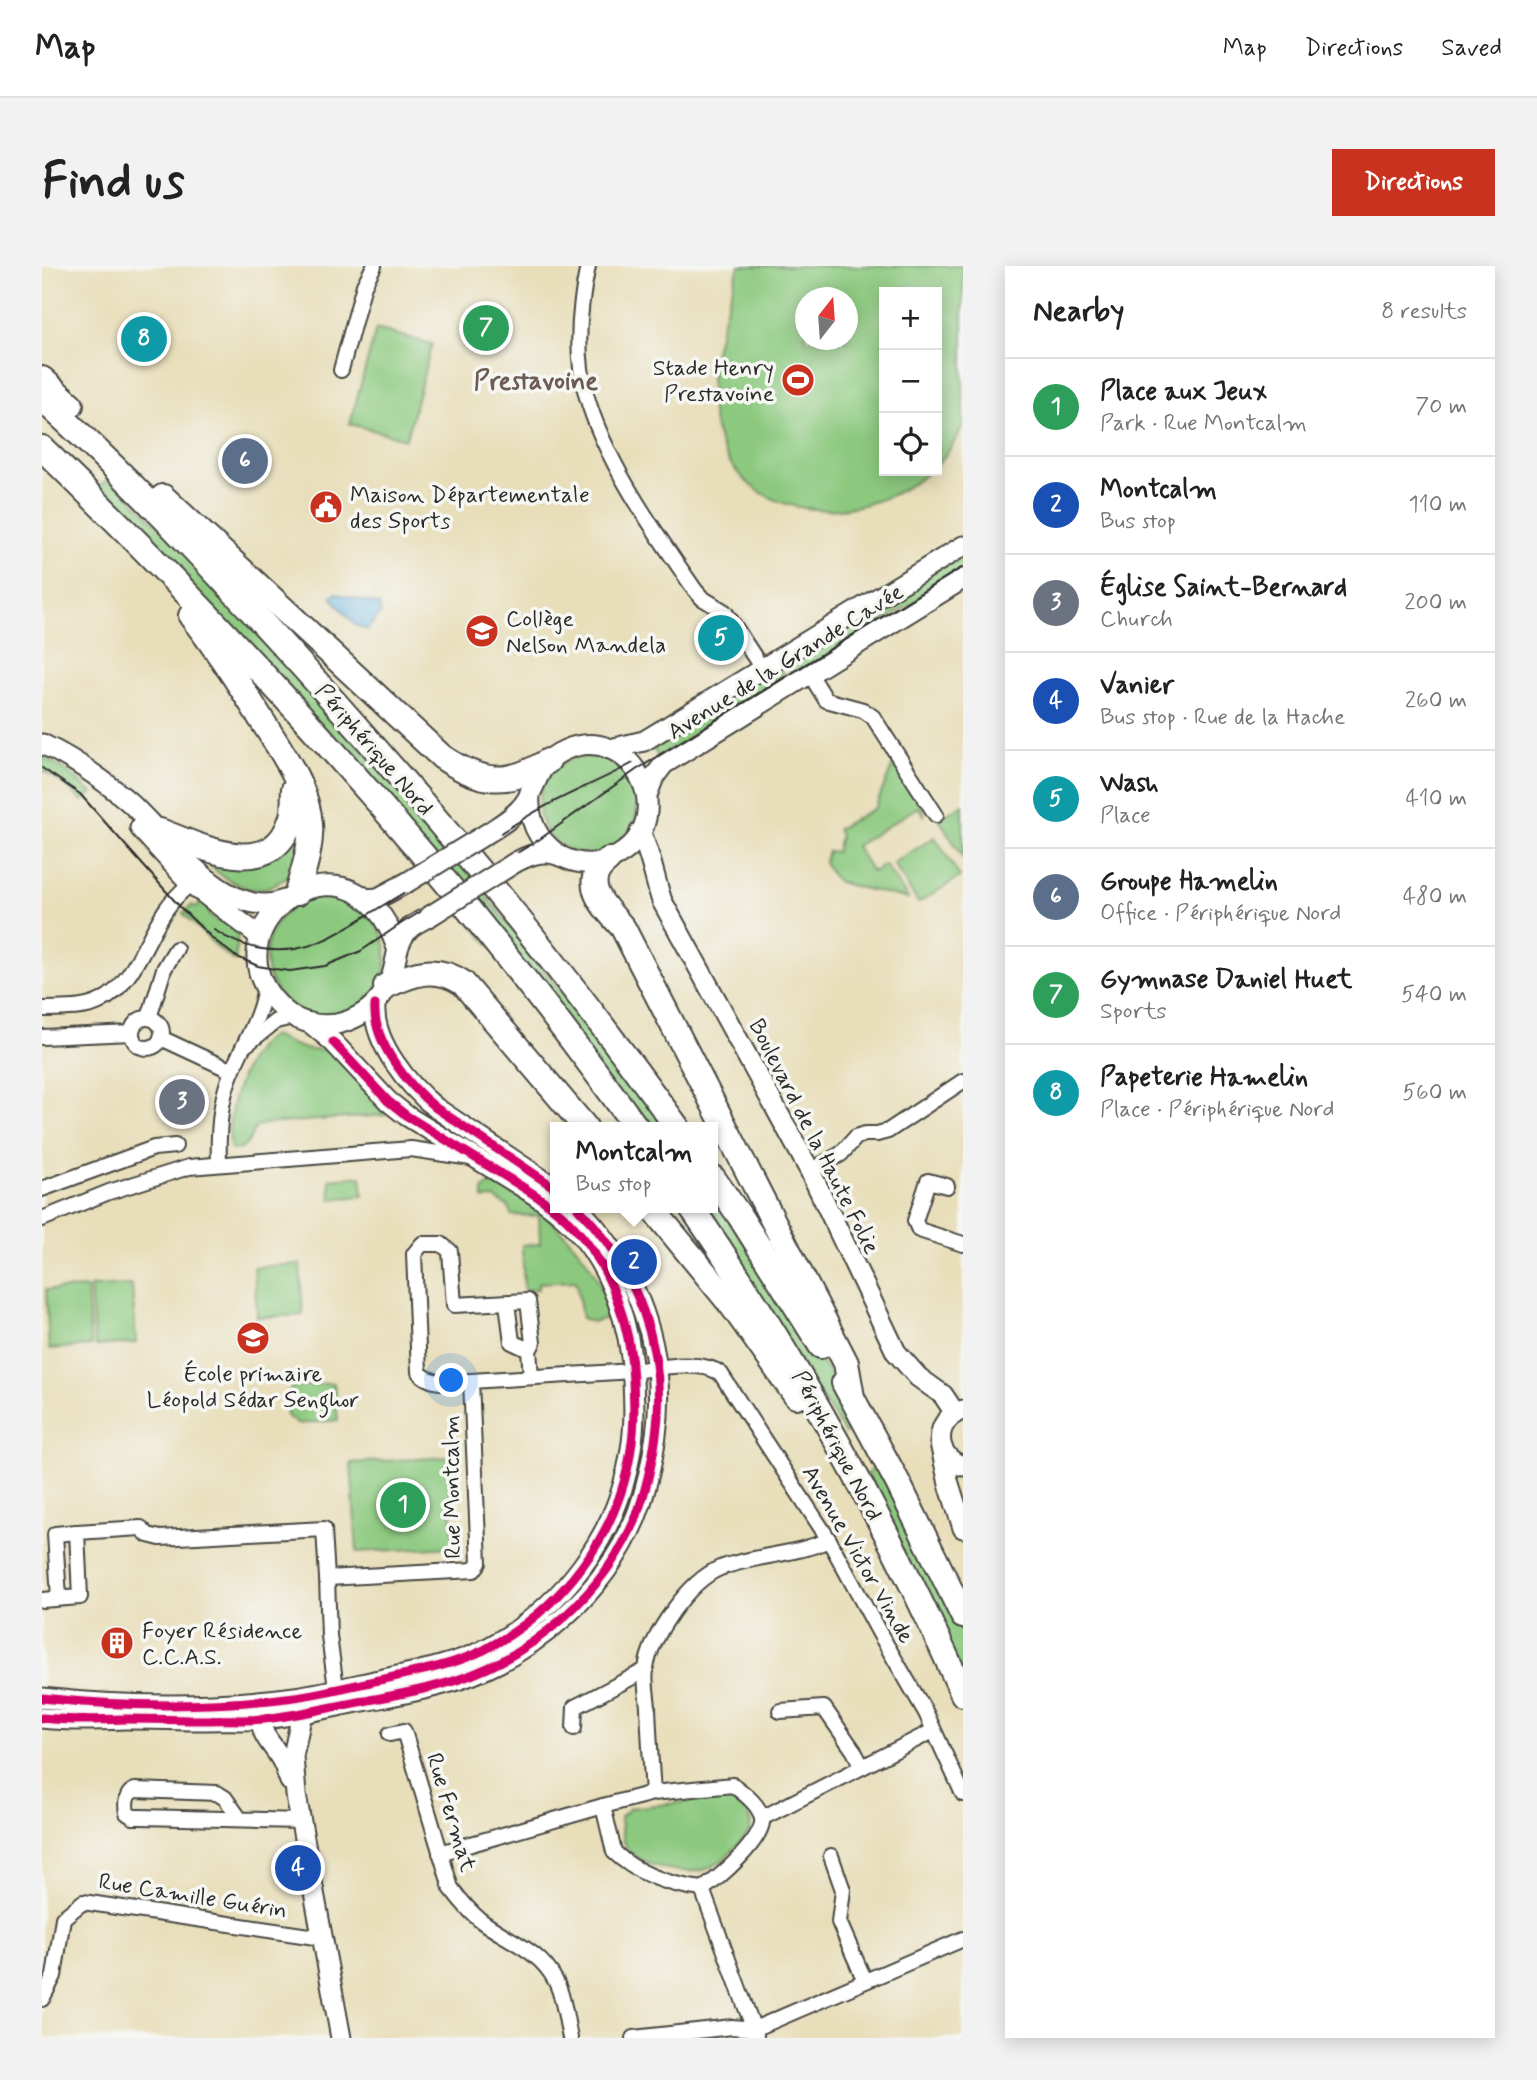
<!DOCTYPE html>
<html lang="en">
<head>
<meta charset="utf-8">
<style>
  :root { --surface:#fff; --page:#f2f2f2; --text:#222; --muted:#767676; --line:#e0e0e0; --accent:#c8321e }
  body { margin:0; font-family:Mynerve,sans-serif; background:var(--page); color:var(--text) }
  .controls { position:absolute; right:21px; top:21px; display:grid; overflow:hidden; border-radius:0px; box-shadow:0 4px 18px #0003 }
  .controls button { width:63px; height:63px; display:grid; place-items:center; padding:0; border:0; border-bottom:2px solid var(--line); background:var(--surface); color:var(--text); font:35px sans-serif }
  .compass { position:absolute; left:753px; top:21px; width:63px; height:63px; border-radius:50%; background:var(--surface); box-shadow:0 4px 18px #0003; rotate:17deg }
  .you { position:absolute; left:410px; top:1115px; width:24px; height:24px; margin:-18px; border:5px solid #fff; border-radius:50%; background:#1a73e8; box-shadow:0 0 0 10px #1a73e833 }
  .badge { display:grid; place-items:center; width:46px; height:46px; border-radius:50%; background:var(--accent); color:#fff; font-size:23px; font-weight:700 }
  .pin { position:absolute; translate:-50% -50%; border:4px solid #fff; box-shadow:0 2px 7px #0006 }
  .popup { position:absolute; left:508px; top:856px; width:168px; height:91px; box-sizing:border-box; display:grid; place-content:center; border-radius:0px; background:var(--surface); filter:drop-shadow(0 2px 5px #0005); font-size:23px; white-space:nowrap; color:var(--muted) }
  .popup b { font-size:26px; color:var(--text) }
  .popup::after { content:''; position:absolute; left:50%; top:100%; margin-left:-14px; border:14px solid transparent; border-top-color:var(--surface) }
  .list { margin:0; padding:0; list-style:none }
  h2 { display:flex; justify-content:space-between; align-items:center; height:91px; margin:0; padding:0 28px; font-size:30px }
  h2 small { font-size:23px; font-weight:400; color:var(--muted) }
  .list li { display:grid; grid-template-columns:46px 1fr auto; gap:21px; align-items:center; box-sizing:border-box; height:98px; padding:0 28px; border-top:2px solid var(--line) }
  .list b { display:block; font-size:26px; white-space:nowrap }
  .list p { margin:0; font-size:23px; white-space:nowrap; color:var(--muted) }
  .list em { font-size:23px; font-style:normal; color:var(--muted) }
  .icon { flex:none; width:38px; height:38px; fill:none; stroke:currentColor; stroke-width:2; stroke-linecap:round; stroke-linejoin:round }
  .map { position:relative; flex:none; width:921px; height:1772px; overflow:hidden; border-radius:0px }
  header { display:flex; align-items:center; gap:42px; box-sizing:border-box; height:98px; padding:0 35px; background:var(--surface); border-bottom:2px solid var(--line) }
  header strong { font-size:33px }
  nav { display:flex; gap:38px; margin-inline-start:auto; font-size:24px }
  .intro { display:flex; align-items:center; justify-content:space-between; box-sizing:border-box; height:168px; padding:0 42px }
  h1 { margin:0; font-size:49px }
  .button { padding:18px 32px; border-radius:0px; background:var(--accent); color:#fff; font-size:24px; font-weight:700 }
  main { display:flex; gap:42px; padding:0 42px }
  aside { flex:1; background:var(--surface); border-radius:0px; box-shadow:0 4px 18px #0003 }
  .map>svg:first-child { display:block }
  .green { fill:#8cc97f; stroke:#5c7a55; stroke-width:2; fill-rule:evenodd }
  .water { fill:#64b1dd; stroke:#486e84; stroke-width:2 }
  .lines { fill:none; stroke-linecap:round; stroke-linejoin:round }
  .street-casing { stroke:#474640; stroke-width:18 }
  .secondary-casing { stroke:#474640; stroke-width:23 }
  .highway-casing { stroke:#474640; stroke-width:28 }
  .street { stroke:#fff; stroke-width:14 }
  .secondary { stroke:#fff; stroke-width:19 }
  .highway { stroke:#fff; stroke-width:24 }
  .tram { stroke:#2b2b2b; stroke-width:2 }
  .secondary-bridge-casing { stroke:#474640; stroke-width:23; stroke-linecap:butt }
  .secondary-bridge { stroke:#fff; stroke-width:19 }
  .cycleway-casing { stroke:#f6f6f2; stroke-width:13 }
  .cycleway { stroke:#d6006c; stroke-width:9 }
  .labels { text-anchor:middle; stroke-width:7; stroke-linejoin:round; paint-order:stroke }
  .poi-label { font-size:23px; fill:#2b2b2b; stroke:#f6f6f2; text-anchor:start }
  .street-label { font-size:23px; fill:#2b2b2b; stroke:#f6f6f2 }
  .quarter-label { font-size:26px; font-weight:bold; fill:#6c5c53; stroke:#f6f6f2 }
</style>
</head>
<body>
<header>
<strong>Map</strong>
<nav><a>Map</a><a>Directions</a><a>Saved</a></nav>
</header>
<div class="intro"><h1>Find us</h1><a class="button">Directions</a></div>
<main>
<div class="map">
<svg width="921" height="1772" viewBox="0 0 921 1772">
  <rect width="100%" height="100%" fill="#f6f6f2"/>
  <filter id="ink" filterUnits="userSpaceOnUse"><feTurbulence type="fractalNoise" baseFrequency=".0143" numOctaves="2"/><feDisplacementMap in="SourceGraphic" scale="14" xChannelSelector="R" yChannelSelector="G"/><feConvolveMatrix kernelMatrix="1 2 1 2 8 2 1 2 1" color-interpolation-filters="sRGB"/></filter>
  <filter id="wash" filterUnits="userSpaceOnUse"><feTurbulence type="fractalNoise" baseFrequency=".00686" numOctaves="4" result="noise"/><feDisplacementMap in="SourceGraphic" scale="28" xChannelSelector="R" yChannelSelector="G"/><feGaussianBlur stdDeviation="1.57" result="paint"/><feColorMatrix in="noise" values="0 0 0 0 0 0 0 0 0 0 0 0 0 0 0 0 0 1.4 0 .05"/><feComposite in="paint" operator="in"/></filter>
  <g filter="url(#wash)">
    <rect width="100%" height="100%" fill="#e8deba"/>
    <!-- green -->
    <g class="green">
      <path d="M 697,0 L 921,0 L 921,159 C 915,175 906,186 895,199 L 895,26 L 842,26 L 842,205 L 888,205 C 814,267 686,259 670,146 C 663,98 684,46 697,0 ZM 764,32 L 806,32 L 806,74 L 764,74 Z"/>
      <path d="M 334,63 L 390,78 L 364,173 L 308,158 Z"/>
      <path d="M 69,212 L 141,284 L 403,577 L 625,861 L 604,861 L 58,226 L 58,219 Z"/>
      <path d="M 921,287 L 921,307 L 752,410 L 743,396 Z"/>
      <path d="M 736,400 L 746,414 L 620,497 L 608,477 Z"/>
      <circle cx="546" cy="539" r="49"/>
      <path d="M 0,490 L 25,505 L 50,527 L 40,535 L 21,517 L 0,504 Z"/>
      <path d="M 852,496 L 882,544 L 882,549 L 876,541 L 814,580 L 830,606 L 843,599 L 866,633 L 795,616 L 782,597 L 786,585 L 794,586 L 798,570 L 795,563 L 833,542 Z"/>
      <path d="M 260,535 L 255,605 C 244,611 232,621 220,623 C 194,627 165,598 148,582 L 204,595 Z"/>
      <path d="M 921,538 L 921,592 L 897,553 Z"/>
      <path d="M 893,571 L 918,611 L 876,637 L 851,597 Z"/>
      <circle cx="284" cy="691" r="60"/>
      <path d="M 157,638 L 169,645 L 167,649 L 177,656 L 180,652 C 201,669 196,669 193,695 L 178,684 L 141,647 L 150,639 L 154,642 Z"/>
      <path d="M 230,770 C 257,780 260,787 292,783 L 344,844 L 344,849 L 222,858 L 215,860 C 207,871 206,887 189,883 C 181,855 201,783 230,770 Z"/>
      <path d="M 319,910 L 321,930 L 289,933 L 288,913 Z"/>
      <path d="M 457,918 C 498,937 568,1002 565,1052 L 550,1056 L 540,1052 L 534,1015 L 496,1017 L 496,1023 L 482,1024 L 480,979 L 498,978 L 497,950 L 469,949 L 467,941 L 452,932 L 441,933 L 441,924 L 446,919 Z"/>
      <path d="M 671,928 C 722,1003 774,1078 814,1159 L 803,1168 L 659,942 L 671,942 Z"/>
      <path d="M 258,998 L 261,1049 L 215,1051 L 212,1001 Z"/>
      <path d="M 90,1019 L 94,1077 L 53,1080 L 48,1021 Z"/>
      <path d="M 45,1022 L 49,1080 L 7,1083 L 4,1024 Z"/>
      <path d="M 292,1117 L 296,1154 L 255,1158 L 245,1150 L 244,1133 L 251,1120 Z"/>
      <path d="M 406,1191 L 412,1281 L 315,1286 L 309,1197 Z"/>
      <path d="M 832,1201 L 839,1201 L 882,1283 L 921,1368 L 921,1411 L 825,1208 Z"/>
      <path d="M 670,1533 L 689,1533 L 702,1540 L 709,1553 L 708,1565 C 697,1577 683,1596 667,1602 C 647,1611 599,1601 586,1583 C 579,1574 579,1562 578,1551 L 588,1542 Z"/>
    </g>
    <!-- water -->
    <path class="water" d="M 293,327 L 337,339 L 339,347 L 325,364 L 313,359 L 289,331 Z"/>
  </g>
  <g filter="url(#ink)">
    <g class="lines">
      <defs>
        <g id="street">
          <path d="M 546,0 C 537,41 533,87 544,128 C 563,196 613,266 653,324 L 660,332 L 683,346 L 721,404"/>
          <path d="M 299,104 L 322,19 L 332,0"/>
          <path d="M 768,408 L 784,434 L 821,444 L 831,451 L 894,549"/>
          <path d="M 0,743 C 19,742 42,744 59,735 C 91,719 105,670 125,642 C 133,630 145,621 155,611"/>
          <path d="M 107,752 L 122,703 L 134,683"/>
          <circle cx="105" cy="767" r="15"/>
          <path d="M 0,771 L 90,767"/>
          <path d="M 119,772 L 190,805"/>
          <path d="M 205,778 L 234,755 L 251,751"/>
          <path d="M 177,897 C 176,870 177,842 186,816 C 197,783 219,755 223,719"/>
          <path d="M 768,905 L 799,888 L 814,871 L 823,868 L 835,868 L 846,865 L 921,815"/>
          <path d="M 905,920 L 886,915 L 873,955 L 877,964 L 921,978"/>
          <path d="M 0,923 L 112,882 L 133,880"/>
          <path d="M 0,953 L 67,926 L 147,901 L 369,883 L 429,892"/>
          <path d="M 465,1037 L 470,1076 L 487,1084"/>
          <path d="M 429,1115 C 411,1115 390,1121 377,1106 L 372,988 L 380,978 L 399,978 L 408,985 L 412,1039 L 486,1035 L 491,1077 L 487,1084 L 489,1111"/>
          <path d="M 285,1312 L 287,1370 L 294,1422"/>
          <path d="M 17,1332 L 13,1268 L 35,1266"/>
          <path d="M 0,1334 L 38,1331 L 35,1266 L 99,1262 L 106,1269 L 118,1272 L 282,1263 L 285,1312 L 432,1304 L 437,1297 L 429,1115 L 591,1105 C 614,1102 660,1093 679,1108 L 787,1274 L 838,1368 L 884,1447 L 921,1528"/>
          <path d="M 738,1445 L 782,1442 L 812,1485 L 820,1501"/>
          <path d="M 532,1462 L 533,1441 L 604,1404"/>
          <path d="M 348,1468 L 362,1465 L 409,1622 C 418,1634 426,1644 438,1654 C 464,1674 497,1683 513,1714 C 522,1730 524,1754 528,1772"/>
          <path d="M 691,1519 C 701,1527 717,1538 720,1552 C 724,1571 676,1614 660,1623 C 629,1619 595,1608 572,1586 L 561,1540 L 611,1527 Z"/>
          <path d="M 611,1527 C 609,1498 607,1470 606,1441 C 605,1429 602,1415 604,1403 C 608,1370 647,1315 678,1302 C 714,1289 753,1289 787,1274"/>
          <path d="M 720,1552 L 891,1465"/>
          <path d="M 198,1553 L 183,1532 L 175,1527 L 93,1524 C 84,1527 83,1537 85,1547 L 91,1551 L 99,1551 L 259,1555"/>
          <path d="M 398,1587 L 561,1540"/>
          <path d="M 789,1590 L 801,1624 L 797,1656 L 823,1715"/>
          <path d="M 660,1623 L 714,1769"/>
          <path d="M 0,1733 L 12,1710 L 21,1652 L 41,1636 L 280,1672"/>
          <path d="M 592,1772 L 690,1761 L 712,1763 L 921,1673"/>
        </g>
        <g id="secondary">
          <path d="M 0,478 C 31,492 60,513 86,535 C 123,568 186,658 242,634"/>
          <path d="M 568,483 L 602,475 L 921,280"/>
          <path d="M 488,526 C 486,554 494,573 517,589"/>
          <path d="M 605,529 L 612,511 L 622,498 L 921,313"/>
          <path d="M 98,562 L 148,617 L 217,670"/>
          <path d="M 449,565 C 461,557 473,550 482,538 C 497,517 495,496 523,484 C 589,455 639,551 577,589 C 561,598 542,600 525,593 C 518,590 512,587 505,587 C 494,586 484,591 474,596"/>
          <path d="M 598,566 C 609,588 612,612 620,635 L 768,905 L 854,1086 L 876,1111 L 901,1129 L 913,1147"/>
          <path d="M 323,633 L 336,632 L 364,617"/>
          <path d="M 355,682 C 350,669 345,655 335,644 C 276,573 163,674 242,744 C 259,759 286,763 308,754 C 328,746 343,730 350,709 C 355,693 354,678 366,664 C 371,658 381,654 388,650"/>
          <path d="M 333,739 C 330,776 367,820 394,842 L 513,922"/>
          <path d="M 921,1144 C 891,1153 891,1191 921,1200"/>
          <path d="M 898,1177 L 907,1218 L 921,1262"/>
          <path d="M 0,1432 C 80,1441 172,1442 253,1431 C 281,1427 309,1420 337,1414 C 373,1406 409,1400 442,1384 C 519,1344 577,1269 589,1183 C 593,1160 592,1137 591,1114 C 589,1060 569,1001 532,961 C 510,937 480,921 453,904 C 424,886 394,868 365,850 L 346,835 L 291,776 L 268,757"/>
          <path d="M 254,1436 L 259,1452 L 251,1490 L 254,1529 L 299,1772"/>
          <path d="M 220,1441 C 218,1474 225,1469 239,1493 C 243,1500 245,1508 248,1515"/>
          <path d="M 0,1452 C 29,1455 56,1454 85,1453 C 111,1453 138,1454 164,1454 C 183,1453 203,1455 222,1453 C 256,1449 289,1441 322,1435 C 353,1429 385,1424 415,1414 C 492,1389 563,1326 594,1251 C 604,1225 610,1197 614,1169 C 626,1085 595,1002 536,942"/>
        </g>
        <g id="highway">
          <path d="M 0,113 L 29,139"/>
          <path d="M 0,133 C 81,206 156,287 230,367 C 374,524 511,688 635,861"/>
          <path d="M 0,182 C 216,392 418,616 594,861"/>
          <path d="M 121,231 L 400,491 C 439,517 465,521 506,495"/>
          <path d="M 149,350 C 176,384 199,420 221,456 C 241,488 265,521 268,558 C 270,581 261,605 255,627"/>
          <path d="M 118,565 C 158,580 229,617 249,554 C 253,544 251,533 252,523"/>
          <path d="M 566,594 C 535,618 565,643 581,662 L 804,1097 L 810,1131"/>
          <path d="M 344,720 C 371,707 394,699 421,717 L 543,861"/>
          <path d="M 671,912 L 697,949 L 779,1080"/>
          <path d="M 610,942 L 691,1041 L 754,1130"/>
          <path d="M 650,942 C 756,1095 845,1258 921,1428"/>
          <path d="M 802,1117 L 856,1217 L 921,1350"/>
        </g>
      </defs>
      <!-- street casing -->
      <use href="#street" class="street-casing"/>
      <!-- secondary casing -->
      <use href="#secondary" class="secondary-casing"/>
      <!-- highway casing -->
      <use href="#highway" class="highway-casing"/>
      <!-- street -->
      <use href="#street" class="street"/>
      <!-- secondary -->
      <use href="#secondary" class="secondary"/>
      <!-- highway -->
      <use href="#highway" class="highway"/>
      <!-- tram -->
      <g class="tram">
        <path d="M 0,502 L 38,528 L 139,642 L 171,673 L 193,690 L 216,700 L 233,703 L 248,705 L 283,700 L 319,685 L 360,657 L 498,573 L 594,504 L 921,301"/>
        <path d="M 172,664 C 196,680 224,687 253,683 C 285,678 313,656 340,640 C 389,611 437,580 486,550 C 520,529 557,516 591,497"/>
      </g>
      <defs>
        <g id="secondary-bridge">
          <path d="M 364,617 L 449,565"/>
          <path d="M 388,650 L 474,596"/>
        </g>
      </defs>
      <!-- secondary-bridge casing -->
      <use href="#secondary-bridge" class="secondary-bridge-casing"/>
      <!-- secondary-bridge -->
      <use href="#secondary-bridge" class="secondary-bridge"/>
      <defs>
        <g id="cycleway">
          <path d="M 333,739 C 330,776 367,820 394,842 L 513,922"/>
          <path d="M 0,1432 C 80,1441 172,1442 253,1431 C 281,1427 309,1420 337,1414 C 373,1406 409,1400 442,1384 C 519,1344 577,1269 589,1183 C 593,1160 592,1137 591,1114 C 589,1060 569,1001 532,961 C 510,937 480,921 453,904 C 424,886 394,868 365,850 L 346,835 L 291,776"/>
          <path d="M 0,1452 C 29,1455 56,1454 85,1453 C 111,1453 138,1454 164,1454 C 183,1453 203,1455 222,1453 C 256,1449 289,1441 322,1435 C 353,1429 385,1424 415,1414 C 492,1389 563,1326 594,1251 C 604,1225 610,1197 614,1169 C 626,1085 595,1002 536,942"/>
        </g>
      </defs>
      <!-- cycleway casing -->
      <use href="#cycleway" class="cycleway-casing"/>
      <!-- cycleway -->
      <use href="#cycleway" class="cycleway"/>
    </g>
  </g>
  <!-- icons -->
  <defs>
    <symbol id="stadium-disc" viewBox="-11 -11 22 22"><circle r="9.5" fill="#c8321e" stroke="#f6f6f2"/><path d="M0-5a6.5 5 0 1 0 0 10a6.5 5 0 1 0 0-10ZM-3.5-1.8h7v3.6h-7Z" fill="#fff"/></symbol>
    <symbol id="civic-disc" viewBox="-11 -11 22 22"><circle r="9.5" fill="#c8321e" stroke="#f6f6f2"/><path d="M-.6-6.5H3V-4.5H.6V-3L4-1V1h2V6H-6V1h2V-1L-.6-3ZM-1.2 2.5V6h2.4V2.5Z" fill="#fff"/></symbol>
    <symbol id="school-disc" viewBox="-11 -11 22 22"><circle r="9.5" fill="#c8321e" stroke="#f6f6f2"/><path d="M0-5L7-2L0 1L-7-2ZM-4 1L0 2.5L4 1V4Q0 6-4 4Z" fill="#fff"/></symbol>
    <symbol id="building-disc" viewBox="-11 -11 22 22"><circle r="9.5" fill="#c8321e" stroke="#f6f6f2"/><path d="M-4-6H4V6H1V3H-1V6H-4ZM-2.5-4.3h1.7v1.8h-1.7ZM.8-4.3h1.7v1.8H.8ZM-2.5-1h1.7V.8h-1.7ZM.8-1h1.7V.8H.8Z" fill="#fff"/></symbol>
  </defs>
  <g fill-rule="evenodd">
    <use href="#stadium-disc" x="737" y="95" width="38" height="38"/>
    <use href="#civic-disc" x="265" y="222" width="38" height="38"/>
    <use href="#school-disc" x="421" y="346" width="38" height="38"/>
    <use href="#school-disc" x="192" y="1053" width="38" height="38"/>
    <use href="#building-disc" x="56" y="1358" width="38" height="38"/>
  </g>
  <g class="labels">
    <!-- poi labels -->
    <g class="poi-label">
      <text x="732" y="109" text-anchor="end">Stade Henry<tspan x="732" dy="26">Prestavoine</tspan></text>
      <text x="308" y="236">Maison Départementale<tspan x="308" dy="26">des Sports</tspan></text>
      <text x="464" y="360">Collège<tspan x="464" dy="26">Nelson Mandela</tspan></text>
      <text x="211" y="1115" text-anchor="middle">École primaire<tspan x="211" dy="26">Léopold Sédar Senghor</tspan></text>
      <text x="100" y="1372">Foyer Résidence<tspan x="100" dy="26">C.C.A.S.</tspan></text>
    </g>
    <!-- street labels -->
    <g class="street-label">
      <text transform="translate(743 395) rotate(-32)" y="8">Avenue de la Grande Cavée</text>
      <text transform="translate(333 483) rotate(49)" y="8">Périphérique Nord</text>
      <text transform="translate(773 870) rotate(63)" y="8">Boulevard de la Haute Folie</text>
      <text transform="translate(796 1179) rotate(62)" y="8">Périphérique Nord</text>
      <text transform="translate(409 1221) rotate(-91)" y="8">Rue Montcalm</text>
      <text transform="translate(817 1288) rotate(60)" y="8">Avenue Victor Vinde</text>
      <text transform="translate(410 1546) rotate(73)" y="8">Rue Fermat</text>
      <text transform="translate(151 1629) rotate(9)" y="8">Rue Camille Guérin</text>
    </g>
    <!-- quarter labels -->
    <g class="quarter-label">
      <text x="494" y="123">Prestavoine</text>
    </g>
  </g>
</svg>
<div class="controls">
<button>+</button>
<button>−</button>
<button><svg class="icon" aria-label="locate" viewBox="0 0 24 24"><circle cx="12" cy="12" r="6"/><path d="M12 2v4M12 18v4M2 12h4M18 12h4"/></svg></button>
</div>
<svg class="compass" viewBox="-18 -18 36 36"><path d="M0-13l5 13h-10z" fill="#e53935"/><path d="M0 13l5-13h-10z" fill="#767676"/></svg>
<div class="you"></div>
<div class="pin badge" style="left:361px;top:1239px;background:#2e9e5b">1</div>
<div class="pin badge" style="left:592px;top:996px;background:#1a4fb4">2</div>
<div class="popup"><b>Montcalm</b>Bus stop</div>
<div class="pin badge" style="left:140px;top:836px;background:#6b7280">3</div>
<div class="pin badge" style="left:256px;top:1602px;background:#1a4fb4">4</div>
<div class="pin badge" style="left:679px;top:372px;background:#0f9aa8">5</div>
<div class="pin badge" style="left:203px;top:195px;background:#5c6f8a">6</div>
<div class="pin badge" style="left:444px;top:62px;background:#2e9e5b">7</div>
<div class="pin badge" style="left:102px;top:73px;background:#0f9aa8">8</div>
</div>
<aside>
<h2>Nearby<small>8 results</small></h2>
<ul class="list">
<li><span class="badge" style="background:#2e9e5b">1</span><div><b>Place aux Jeux</b><p>Park · Rue Montcalm</p></div><em>70 m</em></li>
<li><span class="badge" style="background:#1a4fb4">2</span><div><b>Montcalm</b><p>Bus stop</p></div><em>110 m</em></li>
<li><span class="badge" style="background:#6b7280">3</span><div><b>Église Saint-Bernard</b><p>Church</p></div><em>200 m</em></li>
<li><span class="badge" style="background:#1a4fb4">4</span><div><b>Vanier</b><p>Bus stop · Rue de la Hache</p></div><em>260 m</em></li>
<li><span class="badge" style="background:#0f9aa8">5</span><div><b>Wash</b><p>Place</p></div><em>410 m</em></li>
<li><span class="badge" style="background:#5c6f8a">6</span><div><b>Groupe Hamelin</b><p>Office · Périphérique Nord</p></div><em>480 m</em></li>
<li><span class="badge" style="background:#2e9e5b">7</span><div><b>Gymnase Daniel Huet</b><p>Sports</p></div><em>540 m</em></li>
<li><span class="badge" style="background:#0f9aa8">8</span><div><b>Papeterie Hamelin</b><p>Place · Périphérique Nord</p></div><em>560 m</em></li>
</ul>
</aside>
</main>
</body>
</html>
